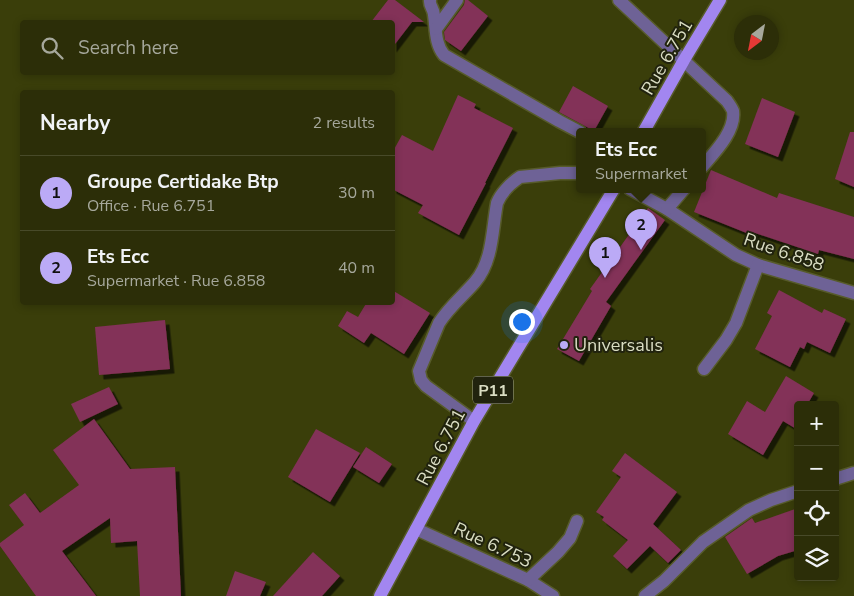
<!DOCTYPE html>
<html lang="en">
<head>
<meta charset="utf-8">
<style>
  :root { --surface:#2c2e08; --page:#343612; --text:#f1f3f6; --muted:#a6a89c; --line:#484a29; --accent:#bbaaf6 }
  body { margin:0; font-family:"Nunito Sans",sans-serif; background:var(--page); color:var(--text) }
  .controls { position:absolute; right:15px; bottom:15px; display:grid; overflow:hidden; border-radius:5px; box-shadow:0 2px 8px #0003 }
  .controls button { width:45px; height:45px; display:grid; place-items:center; padding:0; border:0; border-bottom:1px solid var(--line); background:var(--surface); color:var(--text); font:25px sans-serif }
  .compass { position:absolute; left:734px; top:15px; width:45px; height:45px; border-radius:50%; background:var(--surface); box-shadow:0 2px 8px #0003; rotate:212deg }
  .you { position:absolute; left:521px; top:321px; width:18px; height:18px; margin:-12px; border:4px solid #fff; border-radius:50%; background:#1a73e8; box-shadow:0 0 0 8px #1a73e833 }
  .badge { display:grid; place-items:center; width:32px; height:32px; border-radius:50%; background:var(--accent); color:#111; font-size:16px; font-weight:700 }
  .pin { position:absolute; translate:-50% -41px; filter:drop-shadow(0 1px 2px #0008) }
  .pin::after { content:''; position:absolute; top:26px; width:18px; height:15px; background:inherit; clip-path:polygon(0 0,100% 0,50% 100%) }
  .popup { position:absolute; left:576px; top:128px; width:130px; height:65px; box-sizing:border-box; display:grid; place-content:center; border-radius:5px; background:var(--surface); filter:drop-shadow(0 1px 4px #0005); font-size:16px; white-space:nowrap; color:var(--muted) }
  .popup b { font-size:19px; color:var(--text) }
  .popup::after { content:''; position:absolute; left:50%; top:100%; margin-left:-10px; border:10px solid transparent; border-top-color:var(--surface) }
  .list { margin:0; padding:0; list-style:none }
  h2 { display:flex; justify-content:space-between; align-items:center; height:65px; margin:0; padding:0 20px; font-size:21px }
  h2 small { font-size:16px; font-weight:400; color:var(--muted) }
  .list li { display:grid; grid-template-columns:32px 1fr auto; gap:15px; align-items:center; box-sizing:border-box; height:75px; padding:0 20px; border-top:1px solid var(--line) }
  .list b { display:block; font-size:19px; white-space:nowrap }
  .list p { margin:0; font-size:16px; white-space:nowrap; color:var(--muted) }
  .list em { font-size:16px; font-style:normal; color:var(--muted) }
  .icon { flex:none; width:28px; height:28px; fill:none; stroke:currentColor; stroke-width:2; stroke-linecap:round; stroke-linejoin:round }
  .map { position:relative; flex:none; width:854px; height:596px; overflow:hidden }
  .search { position:absolute; background:var(--surface); box-shadow:0 2px 8px #0003; left:20px; top:20px; width:375px; height:55px; display:flex; align-items:center; gap:12px; box-sizing:border-box; padding:0 18px; border-radius:5px; color:var(--muted); font-size:19px }
  .panel { position:absolute; background:var(--surface); box-shadow:0 2px 8px #0003; left:20px; top:90px; width:375px; height:215px; border-radius:5px }
  .map>svg:first-child { display:block }
  .building { fill:#833158; filter:url(#shadow) }
  .lines { fill:none; stroke-linecap:round; stroke-linejoin:round }
  .minor-casing { stroke:#575b2b; stroke-width:15 }
  .major-casing { stroke:#575b2b; stroke-width:15 }
  .minor { stroke:#6e6296; stroke-width:12 }
  .major { stroke:#a286f0; stroke-width:12 }
  .poi-dot { fill:#bbaaf6; stroke:#21230e; stroke-width:2 }
  .labels { text-anchor:middle; stroke-width:4; stroke-linejoin:round; paint-order:stroke }
  .shield { fill:#21230e; stroke:#a2a58d; stroke-width:1 }
  .shield-label { font-size:16px; font-weight:bold; fill:#daddc3 }
  .street-label { font-size:18px; fill:#daddc3; stroke:#21230e }
  .poi-label { font-size:18px; fill:#daddc3; stroke:#21230e; text-anchor:start }
</style>
</head>
<body>
<div class="map">
<svg width="854" height="596" viewBox="0 0 854 596">
  <defs>
    <filter id="shadow"><feDropShadow dx="4.5" dy="4.5" stdDeviation="0" flood-color="#0009"/></filter>
  </defs>
  <rect width="100%" height="100%" fill="#3a3e0a"/>
  <!-- building -->
  <g class="building">
    <path d="M 388,0 L 395,0 L 424,22 L 412,22 L 392,48 L 392,22 L 371,22 Z"/>
    <path d="M 465,0 L 468,0 L 488,16 L 461,51 L 445,40 L 444,32 L 464,5 Z"/>
    <path d="M 573,86 L 608,106 L 594,131 L 559,112 Z"/>
    <path d="M 458,95 L 476,104 L 474,108 L 513,128 L 485,183 L 486,183 L 459,235 L 418,213 L 423,205 L 392,189 L 392,153 L 402,135 L 433,151 Z"/>
    <path d="M 762,98 L 795,112 L 778,157 L 745,144 Z"/>
    <path d="M 850,132 L 854,132 L 854,187 L 835,179 Z"/>
    <path d="M 711,170 L 777,198 L 779,193 L 854,217 L 854,259 L 819,250 L 818,254 L 755,233 L 754,236 L 694,212 Z"/>
    <path d="M 648,208 L 665,220 L 606,302 L 611,306 L 579,361 L 557,349 L 592,291 L 590,289 Z"/>
    <path d="M 392,290 L 430,313 L 404,354 L 371,333 L 364,343 L 338,326 L 347,311 L 358,317 L 367,302 L 392,302 Z"/>
    <path d="M 779,290 L 822,313 L 824,309 L 846,319 L 830,353 L 807,342 L 804,349 L 800,347 L 790,367 L 755,349 L 772,316 L 767,313 Z"/>
    <path d="M 165,320 L 170,369 L 99,375 L 95,327 Z"/>
    <path d="M 786,376 L 814,393 L 807,405 L 798,405 L 798,430 L 783,421 L 763,455 L 728,434 L 747,401 L 765,412 Z"/>
    <path d="M 109,387 L 118,404 L 80,422 L 71,404 Z"/>
    <path d="M 94,419 L 130,469 L 175,467 L 181,596 L 140,596 L 137,541 L 111,543 L 110,518 L 62,551 L 96,596 L 36,596 L 0,546 L 0,543 L 24,525 L 9,505 L 25,493 L 40,513 L 79,485 L 53,450 Z"/>
    <path d="M 316,429 L 360,453 L 330,502 L 288,477 Z"/>
    <path d="M 366,447 L 392,464 L 379,483 L 353,467 Z"/>
    <path d="M 625,453 L 677,492 L 653,524 L 681,550 L 668,563 L 650,546 L 627,569 L 613,556 L 628,540 L 602,520 L 604,517 L 596,512 L 621,477 L 612,471 Z"/>
    <path d="M 798,508 L 798,550 L 778,556 L 747,574 L 725,537 L 752,518 L 755,523 Z"/>
    <path d="M 313,552 L 340,576 L 322,596 L 273,596 Z"/>
    <path d="M 235,571 L 266,582 L 260,596 L 226,596 Z"/>
  </g>
  <g class="lines">
    <defs>
      <g id="minor">
        <path d="M 430,0 C 429,6 434,9 434,15 C 436,29 435,44 444,55 L 559,121 L 580,132"/>
        <path d="M 619,0 L 727,101 C 729,104 732,108 733,111 C 736,131 714,153 702,167"/>
        <path d="M 436,29 L 457,0"/>
        <path d="M 630,189 L 667,209 L 736,255 L 758,265 L 854,293"/>
        <path d="M 667,209 L 684,189"/>
        <path d="M 704,369 L 726,340 L 736,323 L 758,265"/>
        <path d="M 474,421 L 426,386 L 421,380 L 419,371 L 439,323 C 449,307 463,296 475,282 C 493,261 492,230 497,203 C 501,193 511,183 520,177 L 560,173 L 580,173"/>
        <path d="M 835,479 L 854,473"/>
        <path d="M 416,529 L 528,580 L 553,596"/>
        <path d="M 528,580 L 558,552 L 570,538 L 577,521"/>
        <path d="M 645,596 L 664,581 L 703,542 L 749,510 L 771,500 L 798,491"/>
      </g>
      <g id="major">
        <path d="M 644,131 L 684,60 L 720,0"/>
        <path d="M 380,596 L 474,421 L 614,189"/>
      </g>
    </defs>
    <!-- minor casing -->
    <use href="#minor" class="minor-casing"/>
    <!-- major casing -->
    <use href="#major" class="major-casing"/>
    <!-- minor -->
    <use href="#minor" class="minor"/>
    <!-- major -->
    <use href="#major" class="major"/>
  </g>
  <!-- markers -->
  <circle class="poi-dot" cx="564" cy="345" r="5"/>
  <g class="labels">
    <!-- shield labels -->
    <rect class="shield" x="473" y="376.5" width="40" height="27" rx="4"/>
    <g class="shield-label">
      <text x="493" y="396">P11</text>
    </g>
    <!-- street labels -->
    <g class="street-label">
      <text transform="translate(667 57) rotate(-60)" y="6">Rue 6.751</text>
      <text transform="translate(784 252) rotate(19)" y="6">Rue 6.858</text>
      <text transform="translate(441 447) rotate(-62)" y="6">Rue 6.751</text>
      <text transform="translate(493 545) rotate(25)" y="6">Rue 6.753</text>
    </g>
    <!-- poi labels -->
    <g class="poi-label">
      <text x="574" y="351">Universalis</text>
    </g>
  </g>
</svg>
<div class="controls">
<button>+</button>
<button>−</button>
<button><svg class="icon" aria-label="locate" viewBox="0 0 24 24"><circle cx="12" cy="12" r="6"/><path d="M12 2v4M12 18v4M2 12h4M18 12h4"/></svg></button>
<button><svg class="icon" aria-label="layers" viewBox="0 0 24 24"><path d="M12 4l9 5-9 5-9-5zM3 14l9 5 9-5"/></svg></button>
</div>
<svg class="compass" viewBox="-18 -18 36 36"><path d="M0-13l5 13h-10z" fill="#e53935"/><path d="M0 13l5-13h-10z" fill="#a6a89c"/></svg>
<div class="you"></div>
<div class="pin badge" style="left:605px;top:278px">1</div>
<div class="pin badge" style="left:641px;top:250px">2</div>
<div class="popup"><b>Ets Ecc</b>Supermarket</div>
<div class="search"><svg class="icon" aria-label="search" viewBox="0 0 24 24"><circle cx="10" cy="10" r="6"/><path d="M15 15l6 6"/></svg>Search here</div>
<section class="panel">
<h2>Nearby<small>2 results</small></h2>
<ul class="list">
<li><span class="badge">1</span><div><b>Groupe Certidake Btp</b><p>Office · Rue 6.751</p></div><em>30 m</em></li>
<li><span class="badge">2</span><div><b>Ets Ecc</b><p>Supermarket · Rue 6.858</p></div><em>40 m</em></li>
</ul>
</section>
</div>
</body>
</html>
